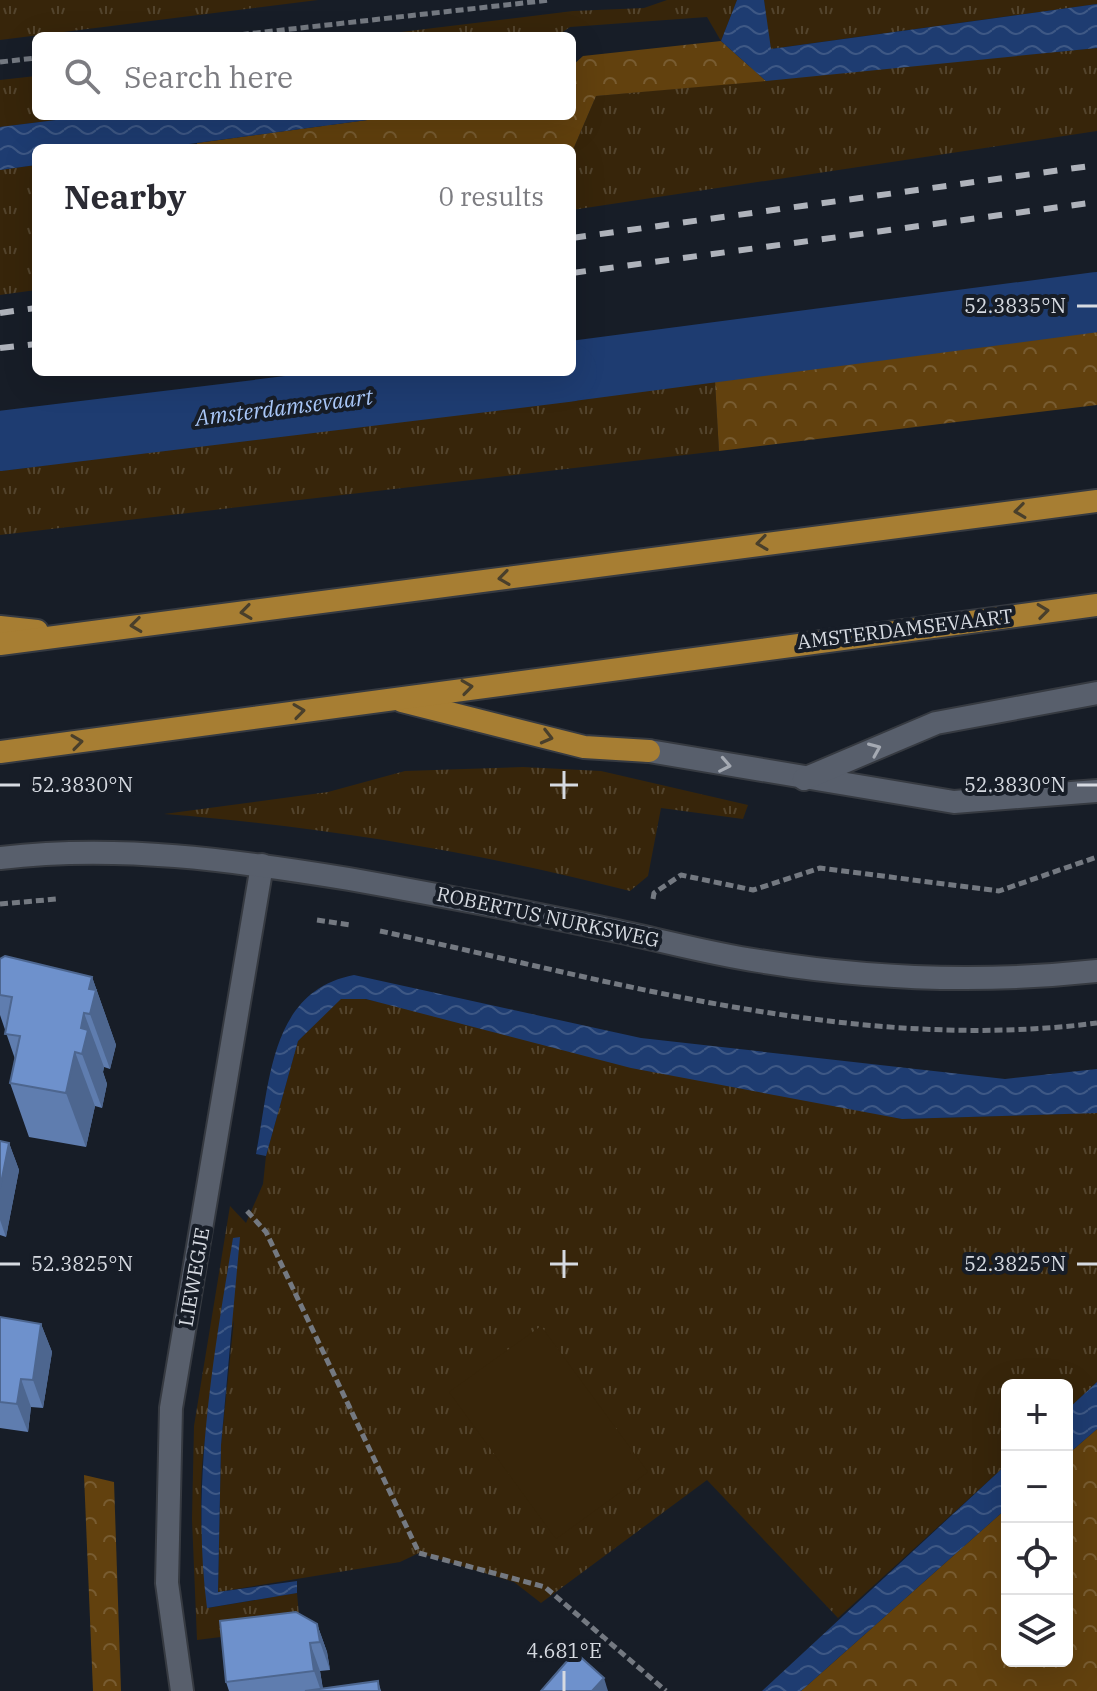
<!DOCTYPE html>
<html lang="en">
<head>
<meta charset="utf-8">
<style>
  :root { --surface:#fff; --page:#f7f7f7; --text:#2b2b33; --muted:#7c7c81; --line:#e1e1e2 }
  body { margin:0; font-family:"IBM Plex Serif",serif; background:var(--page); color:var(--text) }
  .controls { position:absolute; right:24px; bottom:24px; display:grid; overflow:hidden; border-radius:12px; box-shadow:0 8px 32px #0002 }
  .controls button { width:72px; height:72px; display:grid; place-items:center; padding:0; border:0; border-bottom:2px solid var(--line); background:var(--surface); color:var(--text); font:40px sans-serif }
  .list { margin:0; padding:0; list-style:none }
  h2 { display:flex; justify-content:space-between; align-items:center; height:104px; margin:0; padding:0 32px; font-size:34px }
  h2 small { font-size:26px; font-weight:400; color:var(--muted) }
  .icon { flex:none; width:44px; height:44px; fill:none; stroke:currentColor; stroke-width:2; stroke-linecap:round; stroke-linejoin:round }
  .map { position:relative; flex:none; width:1097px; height:1691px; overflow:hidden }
  .search { position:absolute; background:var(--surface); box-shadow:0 8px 32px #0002; left:32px; top:32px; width:544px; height:88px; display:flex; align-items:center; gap:20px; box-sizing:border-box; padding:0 28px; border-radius:12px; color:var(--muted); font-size:30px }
  .panel { position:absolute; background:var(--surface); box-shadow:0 8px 32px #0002; left:32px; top:144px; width:544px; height:232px; border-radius:12px }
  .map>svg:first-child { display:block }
  .grass { fill:url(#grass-tufts) }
  .forest { fill:url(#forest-crowns) }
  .pitch { fill:#37250a }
  .water { fill:url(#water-waves) }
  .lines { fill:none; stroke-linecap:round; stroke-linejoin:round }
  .canal { stroke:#1e3c71; stroke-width:60 }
  .service-casing { stroke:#363a41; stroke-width:26 }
  .minor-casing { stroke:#363a41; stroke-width:26 }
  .secondary-casing { stroke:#363a41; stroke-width:26 }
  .primary-casing { stroke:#363a41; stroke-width:26 }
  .path { stroke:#747981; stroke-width:5; stroke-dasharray:8 4; stroke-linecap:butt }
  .service { stroke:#585f6c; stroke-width:22 }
  .minor { stroke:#585f6c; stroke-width:22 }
  .secondary { stroke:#585f6c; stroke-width:22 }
  .primary { stroke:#a77e33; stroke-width:22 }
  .rail { stroke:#afb3bb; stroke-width:6; stroke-dasharray:14 14; stroke-linecap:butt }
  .wall { fill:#5f7daf }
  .shaded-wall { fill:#4d668f }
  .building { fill:#6e91cc; stroke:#4d668f; stroke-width:2 }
  .oneway { stroke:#493f2b }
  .oneway2 { stroke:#a4a9b2 }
  .ticks { fill:none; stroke:#d6dae1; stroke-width:3 }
  .labels { text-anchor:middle; stroke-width:8; stroke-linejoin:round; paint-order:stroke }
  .street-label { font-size:20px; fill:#d6dae1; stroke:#171d27 }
  .water-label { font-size:22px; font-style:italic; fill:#aac8f9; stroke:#171d27 }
  .ticks-label { font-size:20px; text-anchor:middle; fill:#d6dae1; stroke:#171d27; stroke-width:8; stroke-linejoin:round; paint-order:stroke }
</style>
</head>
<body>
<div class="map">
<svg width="1097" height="1691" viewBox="0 0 1097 1691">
  <defs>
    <pattern id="grass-tufts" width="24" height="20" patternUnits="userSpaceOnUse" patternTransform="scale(2)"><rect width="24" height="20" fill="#37250a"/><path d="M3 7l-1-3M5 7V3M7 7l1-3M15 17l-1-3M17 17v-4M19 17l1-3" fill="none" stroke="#53442d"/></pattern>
    <pattern id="forest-crowns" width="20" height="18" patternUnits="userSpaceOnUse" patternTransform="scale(2)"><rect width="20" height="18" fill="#62410e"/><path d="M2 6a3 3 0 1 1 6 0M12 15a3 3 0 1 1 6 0" fill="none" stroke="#785c31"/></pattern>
    <pattern id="water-waves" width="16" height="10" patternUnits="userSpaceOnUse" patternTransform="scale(2)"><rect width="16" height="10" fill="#1e3c71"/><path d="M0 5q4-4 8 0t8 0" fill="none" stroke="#3e5885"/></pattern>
  </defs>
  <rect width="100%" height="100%" fill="#171d27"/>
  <!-- grass -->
  <g class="grass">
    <path d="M 0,0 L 318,0 L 0,40 Z"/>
    <path d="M 667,0 L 737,0 L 721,41 L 707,17 L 570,27 L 557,36 L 368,36 L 573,11 L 644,8 Z"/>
    <path d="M 764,0 L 1097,0 L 1097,4 L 770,49 Z"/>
    <path d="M 1097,48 L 1097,131 L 572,210 L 572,152 L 596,96 Z"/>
    <path d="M 36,76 L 36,116 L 88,116 L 0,127 L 0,80 Z"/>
    <path d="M 36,165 L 36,290 L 0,295 L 0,170 Z"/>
    <path d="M 715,381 L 719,451 L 0,535 L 0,471 Z"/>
    <path d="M 523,767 L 601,771 L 748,805 L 743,819 L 661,808 L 648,876 L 630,891 C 477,852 321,826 164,814 L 328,792 L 405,771 Z"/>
    <path d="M 340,999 L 365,999 L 902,1119 L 1097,1113 L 1097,1382 L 1067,1410 L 1067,1385 L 1007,1385 L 1007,1464 L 838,1618 L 707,1480 L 541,1603 L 514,1582 L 419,1553 L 400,1562 L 218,1592 L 221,1445 L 234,1320 C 226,1352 216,1384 209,1416 C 196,1478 201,1545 208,1608 L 297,1593 L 300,1627 L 197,1640 L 192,1519 L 194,1426 L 230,1206 L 246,1223 L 263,1184 L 266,1156 L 298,1041 Z"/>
  </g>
  <!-- forest -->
  <g class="forest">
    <path d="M 721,41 L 766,81 L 596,96 L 572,152 L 572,148 L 198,148 L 197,143 L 397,116 L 572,116 L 572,66 L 583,56 Z"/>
    <path d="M 1097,327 L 1097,405 L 719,451 L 715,381 Z"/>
    <path d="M 1097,1429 L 1097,1691 L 801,1691 L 1007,1508 L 1007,1661 L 1067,1661 L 1067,1455 Z"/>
    <path d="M 84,1475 L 114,1482 L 121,1691 L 93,1691 Z"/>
  </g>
  <!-- pitch -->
  <path class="pitch" d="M 541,1326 L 648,1472 L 556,1539 L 449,1392 Z"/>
  <!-- water -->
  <g class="water">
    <path d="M 737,0 L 764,0 L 771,49 L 1097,4 L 1097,48 L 766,81 L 721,41 Z"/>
    <path d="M 88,116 L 397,116 L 159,148 L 36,148 L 36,165 L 0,170 L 0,127 Z"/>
    <path d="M 354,975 L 641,1038 L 1005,1079 L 1097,1069 L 1097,1113 L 902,1119 L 631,1068 L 366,999 L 341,999 L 298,1041 L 266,1156 L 256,1154 C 270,1084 269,991 354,975 Z"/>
    <path d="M 240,1237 L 221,1445 L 218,1592 L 297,1581 L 297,1593 L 207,1608 C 191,1485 213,1358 233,1238 Z"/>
    <path d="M 1097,1382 L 1097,1429 L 1067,1455 L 1067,1410 Z"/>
    <path d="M 1007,1464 L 1007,1508 L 801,1691 L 762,1691 Z"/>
  </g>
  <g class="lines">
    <!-- canal -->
    <g class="canal">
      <path d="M 572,371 L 1097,302"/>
      <path d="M 0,441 L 567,372"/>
    </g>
    <defs>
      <g id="service">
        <path d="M 649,751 L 954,802 L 1097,791"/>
        <path d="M 804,779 L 936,723 L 1097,693"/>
      </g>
      <path id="minor" d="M 182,1691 L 167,1583 L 171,1408 L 262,865"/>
      <path id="secondary" d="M 0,858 C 118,844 233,860 349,879 C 439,895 528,912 617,931 C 664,941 711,954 759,961 C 869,979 986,983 1097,971"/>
      <g id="primary">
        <path d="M 0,627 L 37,631"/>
        <path d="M 0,644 L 1097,501"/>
        <path d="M 402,701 L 584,747 L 649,751"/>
        <path d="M 0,752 L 1097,605"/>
      </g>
    </defs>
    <!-- service casing -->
    <use href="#service" class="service-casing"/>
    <!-- minor casing -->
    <use href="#minor" class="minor-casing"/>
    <!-- secondary casing -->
    <use href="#secondary" class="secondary-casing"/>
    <!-- primary casing -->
    <use href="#primary" class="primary-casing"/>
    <!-- path -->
    <g class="path">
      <path d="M 229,36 L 550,0"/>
      <path d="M 0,62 L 36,58"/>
      <path d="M 653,899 L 654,893 L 681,875 L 753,890 L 820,868 L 999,891 L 1097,857"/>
      <path d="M 0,904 L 57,899"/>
      <path d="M 317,920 L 350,925"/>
      <path d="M 380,931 C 614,981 856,1054 1097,1023"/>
      <path d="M 247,1211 L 266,1232 L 419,1553 L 545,1587 L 666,1691"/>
    </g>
    <!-- service -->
    <use href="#service" class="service"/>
    <!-- minor -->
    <use href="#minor" class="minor"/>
    <!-- secondary -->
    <use href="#secondary" class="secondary"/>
    <!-- primary -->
    <use href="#primary" class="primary"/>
    <!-- rail -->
    <g class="rail">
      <path d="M 572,238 L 1097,165"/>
      <path d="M 572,273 L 1097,202"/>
      <path d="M 0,313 L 36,308"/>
      <path d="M 0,348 L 36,344"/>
    </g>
  </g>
  <!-- wall -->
  <g class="wall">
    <path d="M 0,959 L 92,977 L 116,1045 L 110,1069 L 104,1067 L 103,1072 L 107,1084 L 102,1108 L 95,1106 L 86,1147 L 29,1137 L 10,1083 L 15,1059 L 0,1015 Z"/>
    <path d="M 0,1141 L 9,1143 L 19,1170 L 6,1237 L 0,1235 Z"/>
    <path d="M 0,1317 L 41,1324 L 52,1352 L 43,1408 L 31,1407 L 28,1432 L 0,1428 Z"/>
    <path d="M 317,1624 L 327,1652 L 330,1670 L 320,1671 L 323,1689 L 378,1681 L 381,1691 L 229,1691 L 226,1682 Z"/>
  </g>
  <!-- shaded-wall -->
  <g class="shaded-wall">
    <path d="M 92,977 L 116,1045 L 110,1069 L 90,1014 L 89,989 Z"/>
    <path d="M 84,1013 L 104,1067 L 103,1072 L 107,1084 L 102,1108 L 82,1054 L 81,1028 Z"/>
    <path d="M 75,1052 L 95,1106 L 86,1147 L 66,1093 Z"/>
    <path d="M 9,1143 L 19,1170 L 6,1237 L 0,1220 L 0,1188 Z"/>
    <path d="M 41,1324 L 52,1352 L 43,1408 L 33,1380 Z"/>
    <path d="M 21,1379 L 31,1407 L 28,1432 L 17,1404 Z"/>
    <path d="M 317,1624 L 327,1652 L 330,1670 L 320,1642 Z"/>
    <path d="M 310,1643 L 320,1671 L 323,1691 L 321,1691 L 314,1671 Z"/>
    <path d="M 604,1678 L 608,1691 L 592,1691 Z"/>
  </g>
  <!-- building -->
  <g class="building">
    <path d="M 5,956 L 92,977 L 89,989 L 96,990 L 90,1014 L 84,1013 L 81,1028 L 88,1030 L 82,1054 L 75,1052 L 66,1093 L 10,1083 L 20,1036 L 5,1034 L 12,997 L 0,995 L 0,959 Z"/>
    <path d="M 0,1141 L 9,1143 L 0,1188 Z"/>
    <path d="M 0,1317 L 41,1324 L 33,1380 L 21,1379 L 17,1404 L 0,1402 Z"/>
    <path d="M 296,1612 L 317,1624 L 320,1642 L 310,1643 L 314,1671 L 226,1682 L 220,1621 Z"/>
    <path d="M 575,1652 L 604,1678 L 592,1691 L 541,1691 Z"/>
    <path d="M 378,1681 L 379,1691 L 305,1691 Z"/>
  </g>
  <!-- one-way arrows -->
  <defs><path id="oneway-chevron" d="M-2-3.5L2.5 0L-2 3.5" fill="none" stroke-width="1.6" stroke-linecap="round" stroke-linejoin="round" transform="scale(2)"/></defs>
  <g class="oneway">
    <use href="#oneway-chevron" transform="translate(1020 511) rotate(173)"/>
    <use href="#oneway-chevron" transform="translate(762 543) rotate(172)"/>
    <use href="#oneway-chevron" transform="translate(504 578) rotate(172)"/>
    <use href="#oneway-chevron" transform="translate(1043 611) rotate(-7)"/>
    <use href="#oneway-chevron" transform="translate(246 612) rotate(172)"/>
    <use href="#oneway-chevron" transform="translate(136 625) rotate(173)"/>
    <use href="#oneway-chevron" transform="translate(467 687) rotate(-8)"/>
    <use href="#oneway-chevron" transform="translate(299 711) rotate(-8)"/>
    <use href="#oneway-chevron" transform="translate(547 737) rotate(14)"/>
    <use href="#oneway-chevron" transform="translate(77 742) rotate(-8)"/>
  </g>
  <g class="oneway2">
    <use href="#oneway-chevron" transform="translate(875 749) rotate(-23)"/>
    <use href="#oneway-chevron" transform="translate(725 765) rotate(11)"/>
  </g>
  <!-- ticks -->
  <path class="ticks" d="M 1077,306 L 1097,306M 564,771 L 564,799M 0,785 L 20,785M 550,785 L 578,785M 1077,785 L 1097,785M 564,1250 L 564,1278M 0,1264 L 20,1264M 550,1264 L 578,1264M 1077,1264 L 1097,1264M 564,1671 L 564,1691"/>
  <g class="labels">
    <!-- street labels -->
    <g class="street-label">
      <text transform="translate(905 629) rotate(-7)" y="7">AMSTERDAMSEVAART</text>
      <text transform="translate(548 917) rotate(12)" y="7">ROBERTUS NURKSWEG</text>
      <text transform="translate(194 1277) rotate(-80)" y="7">LIEWEGJE</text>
    </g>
    <!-- water labels -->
    <g class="water-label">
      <text transform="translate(284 407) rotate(-7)" y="8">Amsterdamsevaart</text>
    </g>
  </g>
  <g class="ticks-label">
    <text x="1015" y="313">52.3835°N</text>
    <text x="82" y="792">52.3830°N</text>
    <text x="1015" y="792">52.3830°N</text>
    <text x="82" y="1271">52.3825°N</text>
    <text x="1015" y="1271">52.3825°N</text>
    <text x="564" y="1658">4.681°E</text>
  </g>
</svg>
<div class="controls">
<button>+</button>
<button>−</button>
<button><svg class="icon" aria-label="locate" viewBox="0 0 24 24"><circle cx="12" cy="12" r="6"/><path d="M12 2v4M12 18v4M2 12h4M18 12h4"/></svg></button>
<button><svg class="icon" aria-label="layers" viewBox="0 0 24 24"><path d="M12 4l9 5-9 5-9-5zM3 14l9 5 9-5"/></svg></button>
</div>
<div class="search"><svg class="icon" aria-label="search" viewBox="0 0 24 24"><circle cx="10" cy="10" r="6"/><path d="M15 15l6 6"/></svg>Search here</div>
<section class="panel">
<h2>Nearby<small>0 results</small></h2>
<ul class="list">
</ul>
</section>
</div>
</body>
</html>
